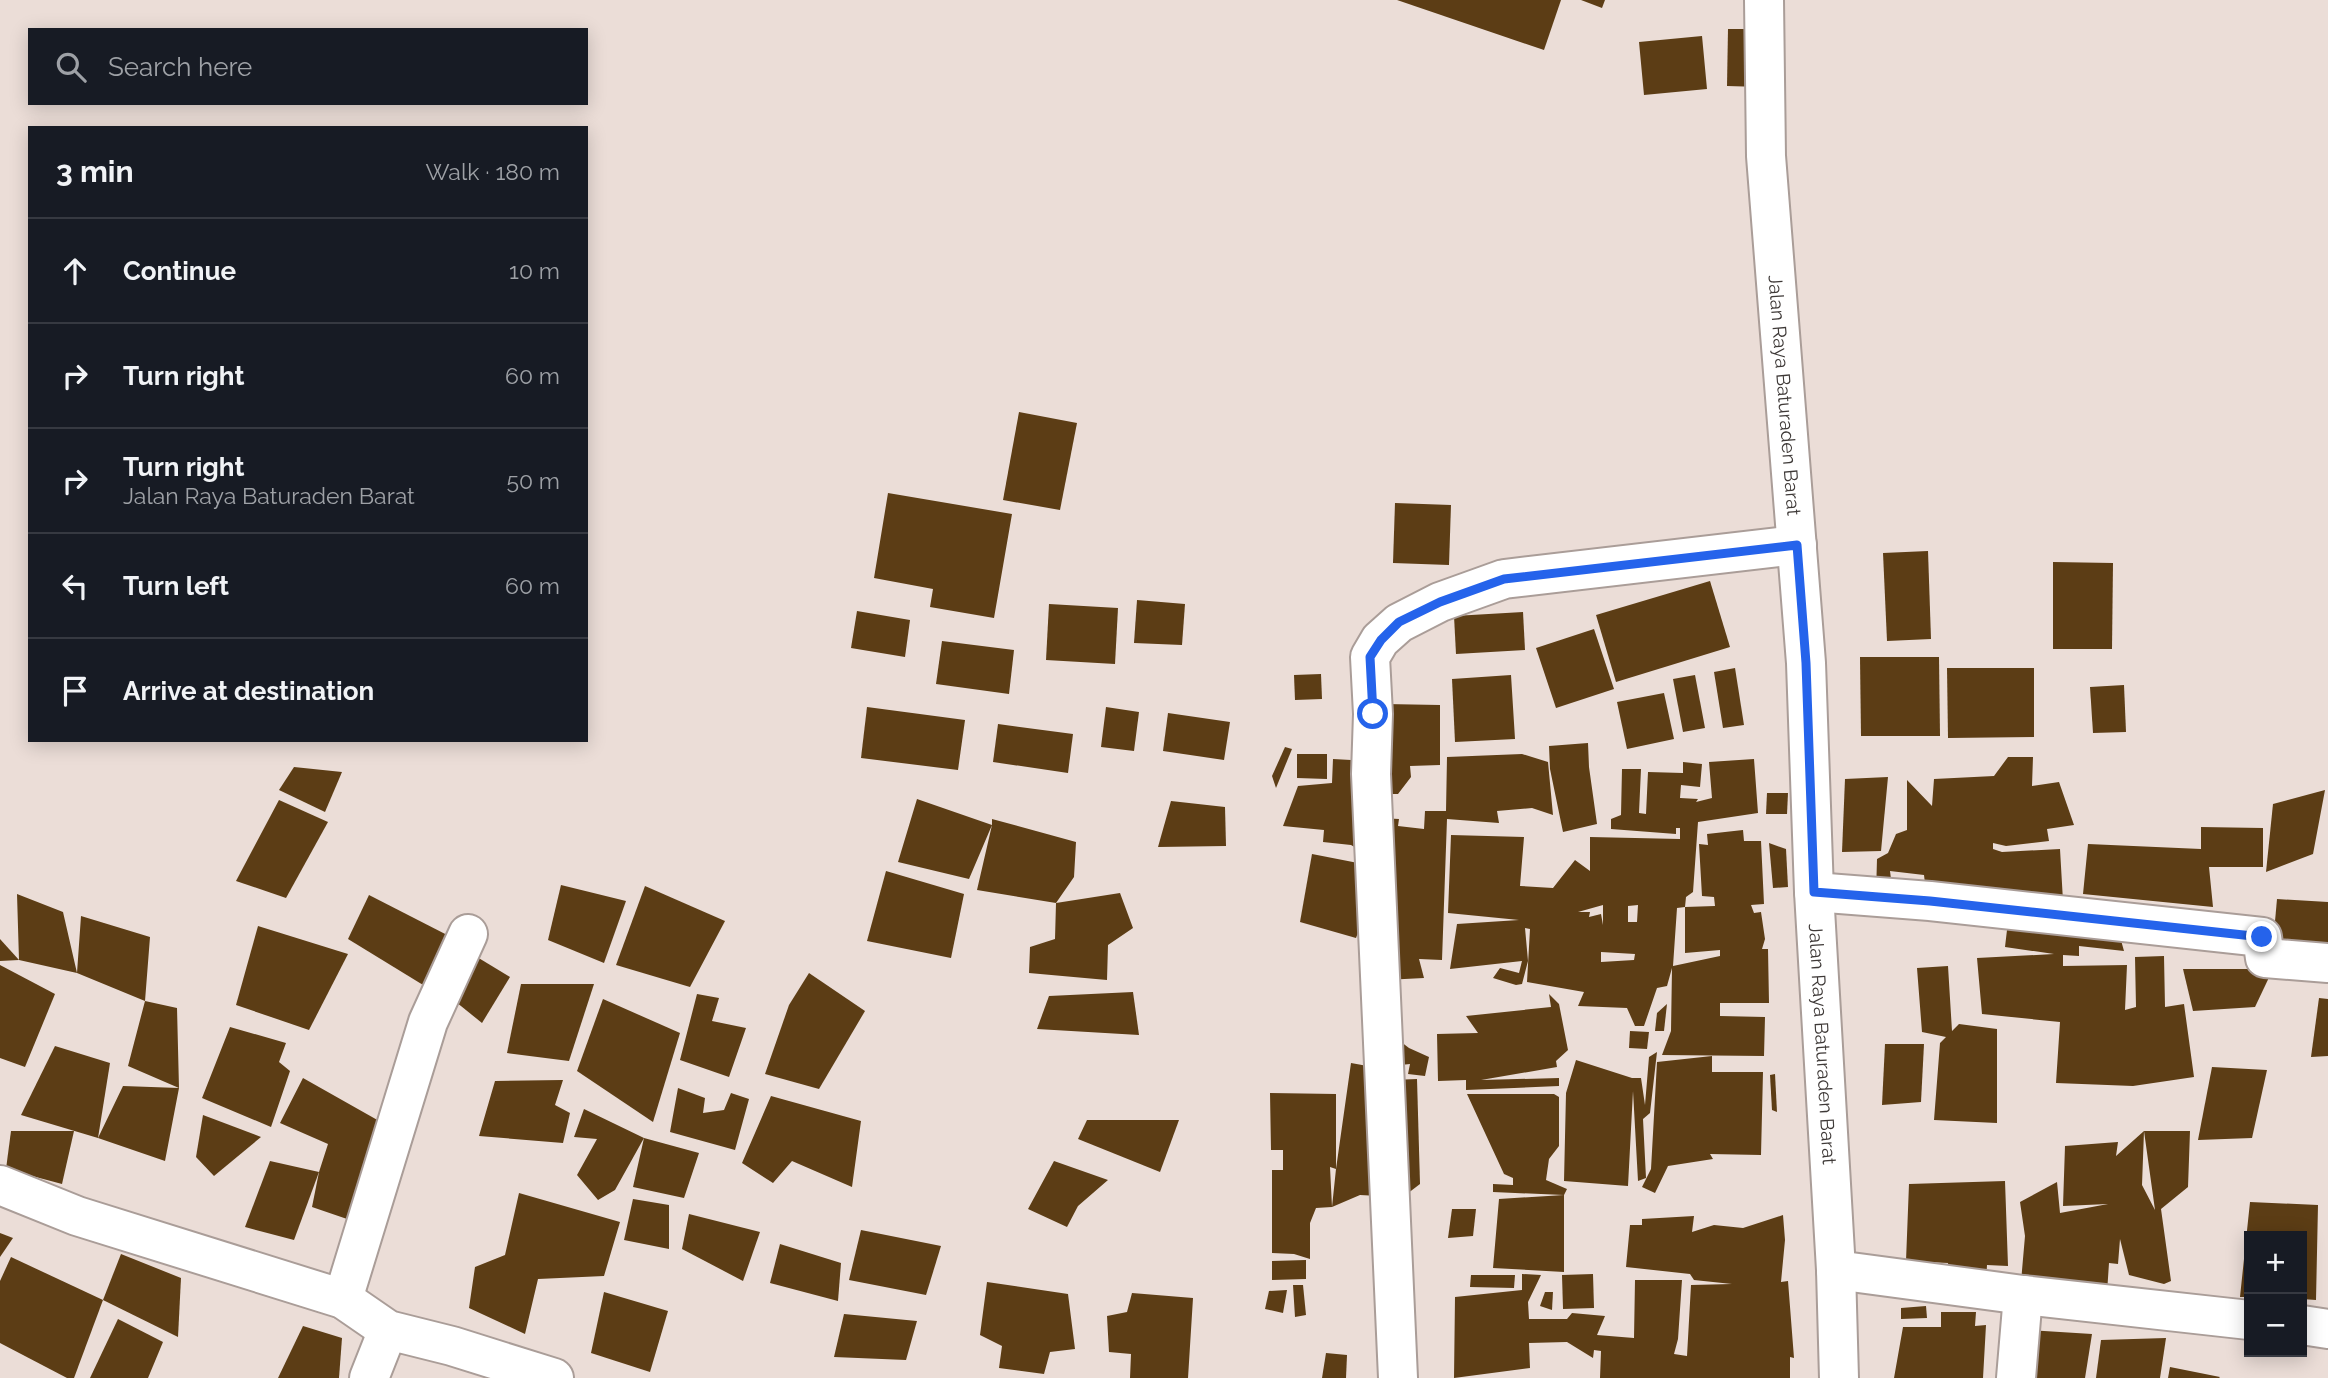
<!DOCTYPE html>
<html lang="en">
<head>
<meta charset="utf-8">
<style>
  :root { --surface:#171b24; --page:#20242c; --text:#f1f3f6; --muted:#9ea1a6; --line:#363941 }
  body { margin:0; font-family:Raleway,sans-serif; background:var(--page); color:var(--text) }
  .controls { position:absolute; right:21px; bottom:21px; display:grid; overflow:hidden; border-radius:0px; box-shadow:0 4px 18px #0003 }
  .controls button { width:63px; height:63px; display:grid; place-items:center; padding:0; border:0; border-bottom:2px solid var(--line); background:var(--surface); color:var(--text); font:35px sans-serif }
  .stop { position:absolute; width:21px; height:21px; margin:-16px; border:5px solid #2563eb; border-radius:50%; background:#fff }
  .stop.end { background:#2563eb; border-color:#fff; box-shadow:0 2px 7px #0008 }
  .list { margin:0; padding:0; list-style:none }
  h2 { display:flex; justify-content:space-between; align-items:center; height:91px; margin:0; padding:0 28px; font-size:30px }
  h2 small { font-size:23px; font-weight:400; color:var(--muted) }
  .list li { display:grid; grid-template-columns:46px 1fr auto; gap:21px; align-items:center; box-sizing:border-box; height:105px; padding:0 28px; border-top:2px solid var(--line) }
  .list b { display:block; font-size:26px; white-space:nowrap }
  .list p { margin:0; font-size:23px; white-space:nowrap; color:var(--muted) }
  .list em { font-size:23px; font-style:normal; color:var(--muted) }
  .icon { flex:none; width:38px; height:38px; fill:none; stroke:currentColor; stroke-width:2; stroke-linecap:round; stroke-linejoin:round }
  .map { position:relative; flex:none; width:2328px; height:1378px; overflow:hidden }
  .search { position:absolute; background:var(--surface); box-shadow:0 4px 18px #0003; left:28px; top:28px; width:560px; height:77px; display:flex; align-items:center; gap:18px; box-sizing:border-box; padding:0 24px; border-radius:0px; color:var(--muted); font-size:26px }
  .panel { position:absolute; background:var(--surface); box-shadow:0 4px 18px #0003; left:28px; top:126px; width:560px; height:616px; border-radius:0px }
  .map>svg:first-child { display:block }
  .building { fill:#5c3d15; fill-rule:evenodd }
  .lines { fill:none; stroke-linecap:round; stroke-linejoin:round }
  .minor-casing { stroke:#aa9d98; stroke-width:42 }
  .minor { stroke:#fff; stroke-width:38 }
  .route { stroke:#2563eb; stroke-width:9 }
  .labels { text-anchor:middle; stroke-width:7; stroke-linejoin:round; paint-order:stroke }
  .street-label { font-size:19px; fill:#3e3937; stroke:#ebddd7 }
</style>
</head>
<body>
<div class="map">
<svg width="2328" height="1378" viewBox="0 0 2328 1378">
  <rect width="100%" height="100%" fill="#ebddd7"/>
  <!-- building -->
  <g class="building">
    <path d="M 1397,0 L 1561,0 L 1544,50 Z"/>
    <path d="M 1581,0 L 1605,0 L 1602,8 Z"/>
    <path d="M 1728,29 L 1761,29 L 1761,87 L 1727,86 Z"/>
    <path d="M 1702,36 L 1707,89 L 1644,95 L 1639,42 Z"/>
    <path d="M 1019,412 L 1077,423 L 1060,510 L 1003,500 Z"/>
    <path d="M 888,493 L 1012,514 L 994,618 L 930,607 L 933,589 L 874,578 Z"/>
    <path d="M 1395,503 L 1451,505 L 1449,565 L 1393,563 Z"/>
    <path d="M 1928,551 L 1931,639 L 1887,641 L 1883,553 Z"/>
    <path d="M 2053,562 L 2113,563 L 2112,649 L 2053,649 Z"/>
    <path d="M 1710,581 L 1730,647 L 1616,682 L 1596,615 Z"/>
    <path d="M 1137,600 L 1185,604 L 1182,645 L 1134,643 Z"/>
    <path d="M 1049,604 L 1118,608 L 1115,664 L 1046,660 Z"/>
    <path d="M 857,611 L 910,620 L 905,657 L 851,648 Z"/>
    <path d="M 1523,612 L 1525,650 L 1456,654 L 1454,616 Z"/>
    <path d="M 1594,629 L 1614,689 L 1556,708 L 1536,648 Z"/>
    <path d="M 942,641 L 1014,650 L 1009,694 L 936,684 Z"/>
    <path d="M 1860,657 L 1939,657 L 1940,736 L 1861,736 Z"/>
    <path d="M 1735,668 L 1744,725 L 1723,728 L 1714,672 Z"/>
    <path d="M 1947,668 L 2034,668 L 2034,737 L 1948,738 Z"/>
    <path d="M 1321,674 L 1322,699 L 1295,700 L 1294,675 Z"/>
    <path d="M 1511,675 L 1515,739 L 1455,742 L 1452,679 Z"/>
    <path d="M 1695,675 L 1705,728 L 1683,732 L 1673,679 Z"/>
    <path d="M 2124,685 L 2126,732 L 2093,733 L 2090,687 Z"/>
    <path d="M 1664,693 L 1674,739 L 1627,749 L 1617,702 Z"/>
    <path d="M 1385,704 L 1440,705 L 1440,765 L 1410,766 L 1411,777 L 1398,794 L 1380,794 Z"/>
    <path d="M 867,707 L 965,720 L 958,770 L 861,758 Z"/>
    <path d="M 1106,707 L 1139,712 L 1134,751 L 1101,747 Z"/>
    <path d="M 1168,713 L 1230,722 L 1224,760 L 1163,751 Z"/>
    <path d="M 998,724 L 1073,734 L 1068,773 L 993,762 Z"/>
    <path d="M 1588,743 L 1589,767 L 1597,824 L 1563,832 L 1550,769 L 1549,746 Z"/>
    <path d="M 1285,747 L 1292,749 L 1276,788 L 1272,776 Z"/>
    <path d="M 1297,754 L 1327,754 L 1327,779 L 1297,778 Z"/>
    <path d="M 1522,754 L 1548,762 L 1553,815 L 1532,808 L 1497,811 L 1499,823 L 1447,819 L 1442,960 L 1419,959 L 1424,978 L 1385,980 L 1380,818 L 1399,819 L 1398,826 L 1424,829 L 1425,811 L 1446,811 L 1447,757 Z"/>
    <path d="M 2008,757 L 2033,757 L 2032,786 L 2059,782 L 2074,825 L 2047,829 L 2049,841 L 2006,846 L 1993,843 L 1993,849 L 2002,852 L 2060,849 L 2063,901 L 1876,894 L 1877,859 L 1888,853 L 1896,834 L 1907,830 L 1907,780 L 1932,806 L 1934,779 L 1994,776 ZM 1890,871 L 1924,875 L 1926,892 L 1891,879 Z"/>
    <path d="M 1333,759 L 1369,761 L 1370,856 L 1351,845 L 1323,842 L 1324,830 L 1283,826 L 1298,786 L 1332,783 Z"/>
    <path d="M 1754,759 L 1758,813 L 1698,822 L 1693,892 L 1686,897 L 1685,907 L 1715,906 L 1714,897 L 1702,896 L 1699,844 L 1708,845 L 1707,834 L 1743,830 L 1744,841 L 1761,841 L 1764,904 L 1751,905 L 1754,913 L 1761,912 L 1765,939 L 1762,949 L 1768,949 L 1769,1003 L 1720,1003 L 1720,1016 L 1765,1017 L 1764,1056 L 1662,1055 L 1671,1031 L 1672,968 L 1667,986 L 1657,988 L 1644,1026 L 1635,1026 L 1627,1008 L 1578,1006 L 1584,992 L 1527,982 L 1530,929 L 1525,928 L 1528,961 L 1522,984 L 1516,985 L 1493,978 L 1500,968 L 1519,973 L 1522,961 L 1450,969 L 1457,924 L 1519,920 L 1448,913 L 1451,835 L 1524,837 L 1520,886 L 1553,888 L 1575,860 L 1590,871 L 1590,837 L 1680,839 L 1680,828 L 1676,828 L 1676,834 L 1611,829 L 1611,819 L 1621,815 L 1622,769 L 1641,769 L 1639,813 L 1646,814 L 1648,772 L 1683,773 L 1683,762 L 1702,764 L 1700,787 L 1681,785 L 1680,798 L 1698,799 L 1696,802 L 1712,798 L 1709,762 ZM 1603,905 L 1603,925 L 1601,914 L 1589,917 L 1590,912 L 1578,912 ZM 1638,905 L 1637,922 L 1628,922 L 1628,906 ZM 1685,907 L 1685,953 L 1720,950 L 1720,956 L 1673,966 L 1677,908 ZM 1601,952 L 1635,954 L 1634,960 L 1601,962 Z"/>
    <path d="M 294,767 L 342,772 L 325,812 L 279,790 Z"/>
    <path d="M 1888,777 L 1881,851 L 1842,852 L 1845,779 Z"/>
    <path d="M 2325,790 L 2313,854 L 2266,872 L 2273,804 Z"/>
    <path d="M 1767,793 L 1788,793 L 1787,814 L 1766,814 Z"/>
    <path d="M 917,799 L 992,825 L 992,819 L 1076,842 L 1074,877 L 1056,903 L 977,890 L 992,825 L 969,879 L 898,862 Z"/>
    <path d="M 279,800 L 328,822 L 286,898 L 236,881 Z"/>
    <path d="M 1171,801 L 1225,807 L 1226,846 L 1158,847 Z"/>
    <path d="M 2201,827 L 2263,828 L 2263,867 L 2209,867 L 2213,907 L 2083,894 L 2088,844 L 2201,849 Z"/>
    <path d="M 1769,843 L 1786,849 L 1788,887 L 1773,888 Z"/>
    <path d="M 1312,854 L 1358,863 L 1359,930 L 1356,938 L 1300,922 Z"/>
    <path d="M 886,871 L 964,894 L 951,958 L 867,941 Z"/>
    <path d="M 561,885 L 626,901 L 604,963 L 548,940 Z"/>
    <path d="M 645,886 L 725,921 L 690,987 L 616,965 Z"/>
    <path d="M 1120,893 L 1133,928 L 1108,945 L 1107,980 L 1029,973 L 1030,947 L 1055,939 L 1056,903 Z"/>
    <path d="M 17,894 L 63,912 L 77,973 L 81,916 L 150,937 L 145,1001 L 177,1008 L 179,1088 L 165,1161 L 98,1138 L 123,1086 L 179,1088 L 128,1066 L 145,1001 L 77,973 L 19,960 Z"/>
    <path d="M 369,895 L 453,938 L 428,988 L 348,939 Z"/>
    <path d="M 2277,899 L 2328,902 L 2328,960 L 2272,955 Z"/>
    <path d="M 2009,913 L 2117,926 L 2124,951 L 2079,946 L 2079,956 L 2063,955 L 2063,966 L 2127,965 L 2125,1010 L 2136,1007 L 2135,957 L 2164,956 L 2165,1007 L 2184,1004 L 2194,1077 L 2133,1086 L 2056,1083 L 2060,1022 L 1982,1014 L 1977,958 L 2054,954 L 2005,947 Z"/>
    <path d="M 258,926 L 348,954 L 309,1030 L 236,1005 Z"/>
    <path d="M 0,939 L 19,960 L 0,961 Z"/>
    <path d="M 477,957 L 510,977 L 482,1023 L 456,1002 Z"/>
    <path d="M 0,965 L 55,994 L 25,1067 L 0,1058 Z"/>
    <path d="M 1948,966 L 1952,1031 L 1959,1024 L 1997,1029 L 1997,1123 L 1934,1120 L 1940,1043 L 1946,1037 L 1922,1032 L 1917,968 Z"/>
    <path d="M 2183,969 L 2273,969 L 2255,1007 L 2193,1011 Z"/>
    <path d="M 809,973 L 865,1011 L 819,1089 L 765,1074 L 789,1005 Z"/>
    <path d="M 521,984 L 594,984 L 569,1061 L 507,1053 Z"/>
    <path d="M 1133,992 L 1139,1035 L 1037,1029 L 1049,996 Z"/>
    <path d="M 697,994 L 719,998 L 712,1021 L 746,1028 L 729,1077 L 680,1060 Z"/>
    <path d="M 1549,994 L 1559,1004 L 1568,1050 L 1556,1061 L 1557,1067 L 1481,1080 L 1559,1078 L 1559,1086 L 1466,1090 L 1466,1080 L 1438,1081 L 1437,1034 L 1478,1033 L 1466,1016 L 1551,1007 Z"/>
    <path d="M 2319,998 L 2328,999 L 2328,1056 L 2311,1057 Z"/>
    <path d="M 603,999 L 680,1033 L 653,1122 L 577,1071 Z"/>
    <path d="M 1667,1004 L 1664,1031 L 1655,1031 L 1657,1013 Z"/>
    <path d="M 230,1027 L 286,1043 L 279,1062 L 290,1071 L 271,1127 L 202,1098 Z"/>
    <path d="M 1630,1031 L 1649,1032 L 1647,1049 L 1629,1048 Z"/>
    <path d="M 1388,1032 L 1409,1048 L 1429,1057 L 1425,1076 L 1408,1074 L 1410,1064 L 1391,1066 Z"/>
    <path d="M 1885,1044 L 1924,1044 L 1921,1102 L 1882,1105 Z"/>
    <path d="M 55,1046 L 110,1063 L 98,1138 L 21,1115 Z"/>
    <path d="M 1657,1052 L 1650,1113 L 1643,1119 L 1646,1178 L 1638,1181 L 1633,1091 L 1628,1186 L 1564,1181 L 1566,1093 L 1576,1060 L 1632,1078 L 1641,1078 L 1645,1105 L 1649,1057 Z"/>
    <path d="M 1712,1056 L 1712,1072 L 1763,1072 L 1761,1155 L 1710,1154 L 1713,1159 L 1668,1166 L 1655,1193 L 1642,1187 L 1651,1169 L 1657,1062 Z"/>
    <path d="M 1351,1063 L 1373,1067 L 1379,1196 L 1360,1195 L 1332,1207 L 1336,1169 Z"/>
    <path d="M 2212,1067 L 2267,1070 L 2252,1138 L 2198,1140 Z"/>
    <path d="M 1775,1074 L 1777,1112 L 1772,1110 L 1770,1075 Z"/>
    <path d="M 303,1078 L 388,1126 L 350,1220 L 312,1207 L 319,1172 L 328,1144 L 280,1123 Z"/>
    <path d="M 1417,1079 L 1420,1184 L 1395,1203 L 1392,1080 Z"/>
    <path d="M 563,1080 L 555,1105 L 570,1113 L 563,1143 L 479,1136 L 495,1081 Z"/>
    <path d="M 678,1088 L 705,1098 L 703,1113 L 724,1110 L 731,1093 L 749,1099 L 735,1150 L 670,1132 Z"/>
    <path d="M 1270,1093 L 1336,1094 L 1336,1169 L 1330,1167 L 1332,1207 L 1316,1208 L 1310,1223 L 1310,1259 L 1294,1254 L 1272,1253 L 1272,1170 L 1283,1170 L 1283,1150 L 1271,1150 Z"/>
    <path d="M 1467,1094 L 1554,1094 L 1559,1097 L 1559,1146 L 1549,1159 L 1546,1180 L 1567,1189 L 1564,1195 L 1564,1272 L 1493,1268 L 1499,1199 L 1564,1195 L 1493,1192 L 1493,1184 L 1513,1185 L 1513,1178 L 1504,1174 Z"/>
    <path d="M 771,1096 L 861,1121 L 852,1187 L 792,1161 L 773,1183 L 742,1163 Z"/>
    <path d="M 584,1109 L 644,1138 L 699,1153 L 684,1198 L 633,1187 L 644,1138 L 615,1190 L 598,1200 L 577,1175 L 597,1139 L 574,1137 Z"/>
    <path d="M 203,1115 L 261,1137 L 214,1176 L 196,1157 Z"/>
    <path d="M 1087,1120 L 1179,1120 L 1160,1172 L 1078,1139 Z"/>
    <path d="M 11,1131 L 74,1131 L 62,1184 L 6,1169 Z"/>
    <path d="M 2144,1131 L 2190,1131 L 2188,1187 L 2161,1209 L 2171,1281 L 2164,1284 L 2129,1275 L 2120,1239 L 2118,1264 L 2109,1263 L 2107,1293 L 2021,1282 L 2025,1236 L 2020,1202 L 2057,1182 L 2060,1213 L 2108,1204 L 2063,1206 L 2065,1146 L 2118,1142 L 2116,1156 L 2144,1131 L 2142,1185 L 2155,1210 Z"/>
    <path d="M 270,1161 L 319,1172 L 294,1240 L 245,1227 Z"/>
    <path d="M 1054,1161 L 1108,1180 L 1078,1206 L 1067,1227 L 1028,1209 Z"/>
    <path d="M 2005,1181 L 2008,1266 L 1987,1265 L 1986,1282 L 1947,1280 L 1948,1263 L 1906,1261 L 1909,1184 Z"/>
    <path d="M 519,1193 L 620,1222 L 604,1276 L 538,1279 L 525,1334 L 469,1308 L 475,1267 L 505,1255 Z"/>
    <path d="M 633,1199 L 669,1205 L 669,1249 L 624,1240 Z"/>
    <path d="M 2250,1202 L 2318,1205 L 2316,1300 L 2302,1299 L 2302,1236 L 2249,1236 L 2249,1297 L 2240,1297 Z"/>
    <path d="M 1452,1209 L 1476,1209 L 1473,1236 L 1448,1238 Z"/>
    <path d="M 689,1214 L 760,1232 L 743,1281 L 682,1249 Z"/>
    <path d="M 1783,1215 L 1785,1240 L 1781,1282 L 1788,1281 L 1794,1358 L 1790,1357 L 1790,1378 L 1600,1378 L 1601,1351 L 1594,1350 L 1593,1358 L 1567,1342 L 1529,1343 L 1530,1368 L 1454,1378 L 1455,1297 L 1522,1290 L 1522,1274 L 1541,1275 L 1528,1302 L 1529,1319 L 1567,1319 L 1572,1313 L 1605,1316 L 1597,1335 L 1634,1338 L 1635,1280 L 1682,1280 L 1678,1339 L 1674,1354 L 1687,1356 L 1691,1285 L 1732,1284 L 1694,1280 L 1690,1274 L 1626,1267 L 1630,1225 L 1642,1225 L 1642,1219 L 1694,1216 L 1692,1232 L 1714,1225 L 1743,1228 Z"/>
    <path d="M 861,1230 L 941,1246 L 926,1295 L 849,1280 Z"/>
    <path d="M 0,1233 L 13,1238 L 0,1257 Z"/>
    <path d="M 780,1244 L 841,1263 L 838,1301 L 770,1283 Z"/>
    <path d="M 121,1254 L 181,1278 L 178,1337 L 103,1300 Z"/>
    <path d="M 11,1257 L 103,1300 L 74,1378 L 67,1378 L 0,1343 L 0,1281 Z"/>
    <path d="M 1306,1260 L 1306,1279 L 1272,1280 L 1272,1261 Z"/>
    <path d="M 1593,1274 L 1594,1308 L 1563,1309 L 1562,1275 Z"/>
    <path d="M 1471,1275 L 1515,1275 L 1514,1288 L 1470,1287 Z"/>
    <path d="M 987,1282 L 1068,1294 L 1075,1349 L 1050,1352 L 1044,1374 L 999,1368 L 1002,1346 L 980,1335 Z"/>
    <path d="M 1293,1285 L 1303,1285 L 1306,1315 L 1295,1317 Z"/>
    <path d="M 1287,1290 L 1283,1313 L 1265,1309 L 1269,1291 Z"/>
    <path d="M 604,1292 L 668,1311 L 650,1372 L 591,1353 Z"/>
    <path d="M 1545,1292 L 1553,1292 L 1552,1310 L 1540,1306 Z"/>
    <path d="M 1132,1293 L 1193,1298 L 1188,1378 L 1130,1378 L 1131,1354 L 1109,1352 L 1107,1316 L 1127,1312 Z"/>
    <path d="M 1926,1306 L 1927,1318 L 1901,1319 L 1901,1308 Z"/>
    <path d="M 1941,1312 L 1976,1312 L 1975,1326 L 1986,1325 L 1983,1378 L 1894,1378 L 1903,1327 L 1941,1327 Z"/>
    <path d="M 844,1314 L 917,1321 L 906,1360 L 834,1357 Z"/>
    <path d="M 118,1319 L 163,1342 L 148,1378 L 90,1378 Z"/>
    <path d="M 303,1326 L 342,1338 L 339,1378 L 278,1378 Z"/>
    <path d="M 2027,1330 L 2092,1334 L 2085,1378 L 2022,1378 Z"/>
    <path d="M 2166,1338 L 2160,1378 L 2096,1378 L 2101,1340 Z"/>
    <path d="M 1326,1353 L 1347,1355 L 1346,1378 L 1322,1378 Z"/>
    <path d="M 2170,1367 L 2220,1377 L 2219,1378 L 2168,1378 Z"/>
  </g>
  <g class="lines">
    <defs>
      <g id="minor">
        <path id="s1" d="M 1764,0 L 1766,156 L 1806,663 L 1814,892 L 1836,1270 L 1839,1378"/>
        <path d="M 1814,892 L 1930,901 L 2262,937 L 2265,958 L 2328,963"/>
        <path d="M 0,1185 L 77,1216 L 343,1299 L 388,1330 L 452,1346 L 554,1378"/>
        <path d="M 1836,1270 L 2023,1295 L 2249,1320"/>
        <path d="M 343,1299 L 428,1022 L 468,934"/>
        <path d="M 2302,1325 L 2328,1329"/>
        <path d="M 369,1378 L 388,1330"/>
        <path d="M 1398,1378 L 1371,774 L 1373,714 L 1370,657 L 1380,640 L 1399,623 L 1440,602 L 1504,579 L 1797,545"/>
        <path d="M 2016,1378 L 2023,1295"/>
      </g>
    </defs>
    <!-- minor casing -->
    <use href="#minor" class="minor-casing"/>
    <!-- minor -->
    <use href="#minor" class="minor"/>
  </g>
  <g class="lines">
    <!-- route -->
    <path class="route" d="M 1373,714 L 1370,657 L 1381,640 L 1399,622 L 1440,602 L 1504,579 L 1797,545 L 1806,663 L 1814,892 L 1930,901 L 2262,937"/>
  </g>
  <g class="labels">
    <!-- street labels -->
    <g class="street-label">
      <text dy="7" stroke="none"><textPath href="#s1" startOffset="396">Jalan Raya Baturaden Barat</textPath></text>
      <text dy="7" stroke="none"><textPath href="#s1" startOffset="1046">Jalan Raya Baturaden Barat</textPath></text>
    </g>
  </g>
</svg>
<div class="controls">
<button>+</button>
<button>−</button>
</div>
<div class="stop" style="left:1373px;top:714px"></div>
<div class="stop end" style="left:2262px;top:937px"></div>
<div class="search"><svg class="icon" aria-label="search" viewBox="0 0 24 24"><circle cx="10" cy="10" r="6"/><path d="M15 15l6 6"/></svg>Search here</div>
<section class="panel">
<h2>3 min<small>Walk · 180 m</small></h2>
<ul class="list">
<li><svg class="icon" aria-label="ahead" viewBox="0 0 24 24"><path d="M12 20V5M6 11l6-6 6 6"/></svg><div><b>Continue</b></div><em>10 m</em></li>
<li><svg class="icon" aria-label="right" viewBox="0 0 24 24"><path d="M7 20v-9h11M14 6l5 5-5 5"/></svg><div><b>Turn right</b></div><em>60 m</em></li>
<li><svg class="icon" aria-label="right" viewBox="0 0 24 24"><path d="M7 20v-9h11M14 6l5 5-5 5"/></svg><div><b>Turn right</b><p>Jalan Raya Baturaden Barat</p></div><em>50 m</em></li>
<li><svg class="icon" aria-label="left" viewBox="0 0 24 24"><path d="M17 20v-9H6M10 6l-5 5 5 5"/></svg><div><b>Turn left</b></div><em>60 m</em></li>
<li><svg class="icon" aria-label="arrive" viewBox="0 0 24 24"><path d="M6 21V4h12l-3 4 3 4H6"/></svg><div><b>Arrive at destination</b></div></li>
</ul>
</section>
</div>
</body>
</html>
